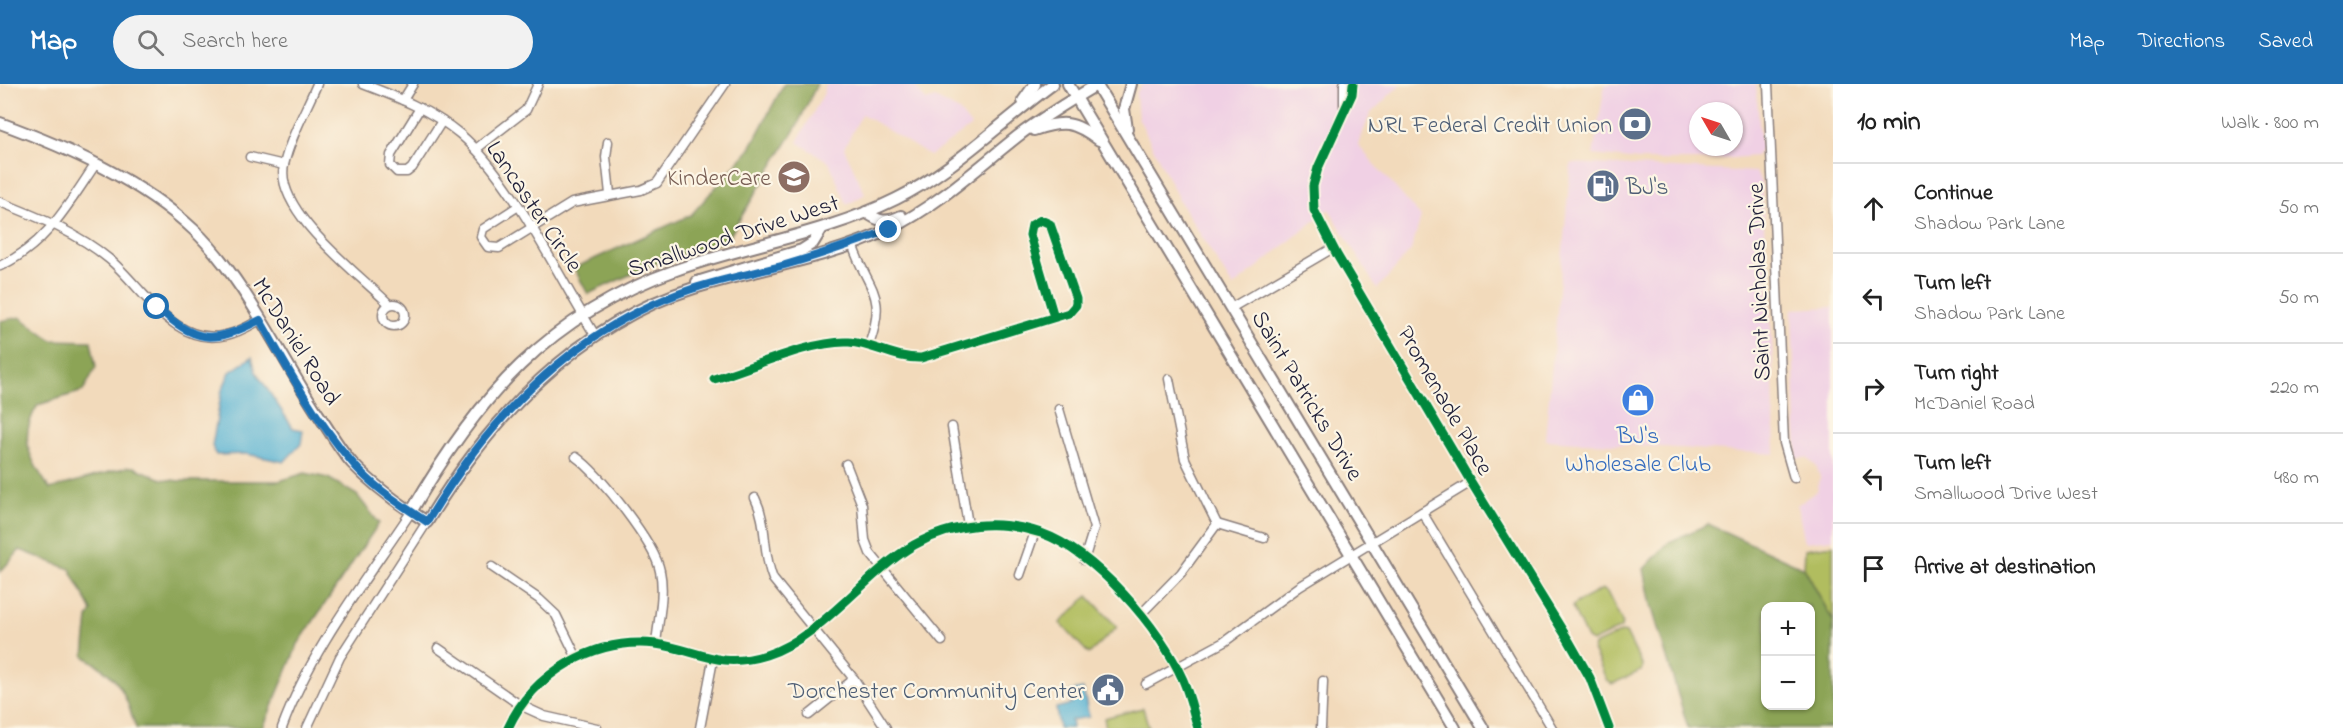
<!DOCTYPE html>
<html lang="en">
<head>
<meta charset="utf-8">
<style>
  :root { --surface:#fff; --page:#f2f2f2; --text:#222; --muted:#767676; --line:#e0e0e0; --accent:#1f6fb2 }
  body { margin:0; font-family:"Indie Flower",sans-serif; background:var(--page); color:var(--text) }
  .controls { position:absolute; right:18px; bottom:18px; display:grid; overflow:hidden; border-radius:12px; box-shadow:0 2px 4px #0004 }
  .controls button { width:54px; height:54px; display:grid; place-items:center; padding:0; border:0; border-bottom:2px solid var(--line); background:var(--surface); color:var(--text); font:30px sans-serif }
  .compass { position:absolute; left:1689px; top:18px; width:54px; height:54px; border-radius:50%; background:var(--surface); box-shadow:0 2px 4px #0004; rotate:309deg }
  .stop { position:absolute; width:18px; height:18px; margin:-14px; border:4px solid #1f6fb2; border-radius:50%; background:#fff }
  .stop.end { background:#1f6fb2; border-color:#fff; box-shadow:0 2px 6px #0008 }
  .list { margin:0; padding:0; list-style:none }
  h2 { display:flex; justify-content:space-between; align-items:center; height:78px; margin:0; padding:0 24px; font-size:26px }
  h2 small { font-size:20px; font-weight:400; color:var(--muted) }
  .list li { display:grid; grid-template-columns:39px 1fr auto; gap:18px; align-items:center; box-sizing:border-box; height:90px; padding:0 24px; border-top:2px solid var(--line) }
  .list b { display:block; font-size:22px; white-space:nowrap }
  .list p { margin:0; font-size:20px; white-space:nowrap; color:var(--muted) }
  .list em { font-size:20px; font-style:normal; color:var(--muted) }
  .icon { flex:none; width:33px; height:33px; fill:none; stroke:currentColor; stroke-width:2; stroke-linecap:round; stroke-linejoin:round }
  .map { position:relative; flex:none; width:1833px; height:644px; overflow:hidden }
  header { display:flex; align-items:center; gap:36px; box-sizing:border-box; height:84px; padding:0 30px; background:var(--accent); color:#fff }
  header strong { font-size:28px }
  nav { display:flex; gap:33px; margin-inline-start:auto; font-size:21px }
  .search { width:420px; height:54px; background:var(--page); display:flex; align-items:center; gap:15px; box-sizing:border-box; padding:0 21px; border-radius:33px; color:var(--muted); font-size:22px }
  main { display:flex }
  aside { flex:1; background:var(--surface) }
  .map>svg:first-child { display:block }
  .built { fill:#f0d0e4; fill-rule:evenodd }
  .green { fill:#b1bd5f; stroke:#6a704d; stroke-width:1.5 }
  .forest { fill:#8ca456; stroke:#576348; stroke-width:1.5; fill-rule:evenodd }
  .water { fill:#54b1d2; stroke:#3b6a86; stroke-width:1.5 }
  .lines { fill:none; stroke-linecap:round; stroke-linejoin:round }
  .minor-casing { stroke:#8a7e7b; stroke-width:11 }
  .major-casing { stroke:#8a7e7b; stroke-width:14 }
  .minor { stroke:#fff; stroke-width:8 }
  .major { stroke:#fff; stroke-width:10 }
  .cycleway-casing { stroke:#fcf5e5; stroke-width:13 }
  .cycleway { stroke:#00873e; stroke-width:9 }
  .route { stroke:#1f6fb2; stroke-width:8 }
  .labels { text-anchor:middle; stroke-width:4.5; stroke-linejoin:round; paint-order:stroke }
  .service-label { font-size:24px; fill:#4e5e75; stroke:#fcf5e5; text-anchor:end }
  .education-label { font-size:24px; fill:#785e54; stroke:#fcf5e5; text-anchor:end }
  .street-label { font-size:24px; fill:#22223b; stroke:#fcf5e5 }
  .shop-label { font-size:24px; fill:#366cbe; stroke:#fcf5e5 }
</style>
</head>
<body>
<header>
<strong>Map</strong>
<div class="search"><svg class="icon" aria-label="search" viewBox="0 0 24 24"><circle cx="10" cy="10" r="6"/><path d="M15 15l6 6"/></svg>Search here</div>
<nav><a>Map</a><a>Directions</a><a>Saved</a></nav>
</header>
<main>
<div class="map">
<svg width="1833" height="644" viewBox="0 0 1833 644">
  <rect width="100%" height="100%" fill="#fcf5e5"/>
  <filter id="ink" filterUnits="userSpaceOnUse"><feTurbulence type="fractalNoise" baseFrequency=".0167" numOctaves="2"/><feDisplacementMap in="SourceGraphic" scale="12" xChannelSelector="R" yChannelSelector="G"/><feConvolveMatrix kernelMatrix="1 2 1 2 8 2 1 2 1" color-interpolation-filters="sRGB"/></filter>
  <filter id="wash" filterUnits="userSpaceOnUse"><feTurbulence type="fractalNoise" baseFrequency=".008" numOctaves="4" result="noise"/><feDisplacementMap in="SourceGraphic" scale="24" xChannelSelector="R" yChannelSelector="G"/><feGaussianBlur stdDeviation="1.35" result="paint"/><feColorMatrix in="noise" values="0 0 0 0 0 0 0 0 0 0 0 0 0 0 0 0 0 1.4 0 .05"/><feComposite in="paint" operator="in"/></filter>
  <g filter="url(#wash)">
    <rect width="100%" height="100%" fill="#f2dabb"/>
    <!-- built -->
    <g class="built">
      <path d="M 826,0 L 914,0 L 926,17 L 935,14 L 959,27 L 971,42 L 930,72 L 862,30 L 844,64 L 865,110 L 847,121 L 829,78 L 797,58 L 823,11 Z"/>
      <path d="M 1143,0 L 1401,0 L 1370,30 L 1358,61 L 1421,133 L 1411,166 L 1377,205 L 1329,125 L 1233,203 L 1179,116 L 1138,33 L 1136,9 Z"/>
      <path d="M 1605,0 L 1756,0 L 1761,64 L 1756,72 L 1710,76 L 1640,76 L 1593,71 ZM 1698,27 L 1734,27 L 1734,63 L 1698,63 Z"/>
      <path d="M 1571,79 L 1756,88 L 1761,99 L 1772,257 L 1775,370 L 1545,356 Z"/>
      <path d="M 1833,223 L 1833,455 L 1805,458 L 1797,421 L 1817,407 L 1820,393 L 1816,382 L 1807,374 L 1797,374 L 1792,225 Z"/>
    </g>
    <!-- green -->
    <g class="green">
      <path d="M 1833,461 L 1833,537 L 1804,484 L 1805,465 Z"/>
      <path d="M 1602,505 L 1607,508 L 1622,538 L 1621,544 L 1592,558 L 1587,555 L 1572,523 L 1574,520 Z"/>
      <path d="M 1088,512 L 1117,543 L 1089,570 L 1060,539 Z"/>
      <path d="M 1622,548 L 1626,549 L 1643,583 L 1641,587 L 1612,600 L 1607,597 L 1593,566 L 1594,561 Z"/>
      <path d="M 1143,624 L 1149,644 L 1106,644 L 1104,634 Z"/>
    </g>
    <!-- forest -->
    <g class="forest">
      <path d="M 784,0 L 817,0 L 797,42 L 727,156 L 649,182 L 588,210 L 574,184 L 691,131 L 749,66 Z"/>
      <path d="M 20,233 L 52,256 L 91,257 L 96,283 L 83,307 L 38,321 C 17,354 30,375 50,405 L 127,383 L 134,383 L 162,395 L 180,397 L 279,397 L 305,389 L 328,394 L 357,411 L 379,439 L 298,560 L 263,644 L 136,644 C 123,604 120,594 84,572 L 88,534 L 92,527 L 70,485 L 20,466 L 0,488 L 0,237 Z"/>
      <path d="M 1708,440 L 1804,484 L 1833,537 L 1833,644 L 1688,644 L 1651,521 L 1644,485 L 1669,458 ZM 1810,522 L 1810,622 L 1766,622 L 1766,522 Z"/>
    </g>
    <!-- water -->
    <g class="water">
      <path d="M 252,273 L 256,288 L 293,344 L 303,346 L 301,360 L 284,378 L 247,370 L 216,371 L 212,362 L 222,306 L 230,288 Z"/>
      <path d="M 1083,605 L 1089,633 L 1071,636 L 1072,644 L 1059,644 L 1056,624 L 1072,620 L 1071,607 Z"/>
    </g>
  </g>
  <g filter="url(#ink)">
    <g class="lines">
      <defs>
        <g id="minor">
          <path d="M 317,0 C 306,26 290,54 284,81 C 274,127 359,190 389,220"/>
          <path d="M 363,0 C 397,13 431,26 460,50 C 511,93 558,192 595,251"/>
          <path d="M 1353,0 L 1352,10 L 1318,84 L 1313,102 L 1314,126 L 1337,171 L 1471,398 L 1569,557 L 1590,594 L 1609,644"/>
          <path d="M 1768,0 L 1784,359 L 1794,394"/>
          <path d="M 403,16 L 413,0"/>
          <path d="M 420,24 L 391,71 L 390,81 L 397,88 L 407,88 L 412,84 L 442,37"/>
          <path d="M 1344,25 L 1344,0"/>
          <path d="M 608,58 L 606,73 L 610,110"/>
          <path d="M 476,65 L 526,26 L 538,0"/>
          <path d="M 250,73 L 284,81"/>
          <path d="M 0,118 C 38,133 78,149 109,175 C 143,203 174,264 226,251 C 238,249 249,242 260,236"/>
          <path d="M 517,123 L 483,145 L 481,153 L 488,163 L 499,164 L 572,119 L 641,106 L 657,99 L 725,0"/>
          <path d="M 852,160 C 868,207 888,208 869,261"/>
          <path d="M 0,182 C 46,161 68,121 95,81"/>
          <circle cx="394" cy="231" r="11"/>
          <path d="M 1231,224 L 1333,164"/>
          <path d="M 714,295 C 751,284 812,256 849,258 C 874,260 896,275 921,274 L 1069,229 L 1076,221 L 1076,215 L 1050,140 L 1041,136 L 1032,141 L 1030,151 L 1054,233"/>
          <path d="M 1059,325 L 1094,444 L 1084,476"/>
          <path d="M 952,343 L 968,441"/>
          <path d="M 576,373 C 599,389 655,460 660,487 C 665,510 658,537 656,560"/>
          <path d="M 846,380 L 862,421 L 865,456 L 870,469 L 942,557"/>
          <path d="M 755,414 C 768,440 762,469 773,495 L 854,595 L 886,644"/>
          <path d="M 1422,428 L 1552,644"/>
          <path d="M 1217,440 L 1264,454"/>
          <path d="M 492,483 L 539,515 L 556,531 L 577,574"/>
          <path d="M 1020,491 L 1035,448"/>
          <path d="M 1141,530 L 1181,489 L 1217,440 L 1185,375 L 1169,295"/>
          <path d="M 438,564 L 520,621 L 544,632 L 597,644"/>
          <path d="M 1146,600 L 1224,558 L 1299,503 L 1471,398"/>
          <path d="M 809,631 L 854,595"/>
          <path d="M 282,644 C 311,565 365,497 411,428"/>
          <path d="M 307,644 L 340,573 L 427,438"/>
          <path d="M 508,644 C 533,589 595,553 656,560 C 699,566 718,586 766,571 C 821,554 864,490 914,461 C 953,439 999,435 1041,449 C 1095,468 1161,545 1183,596 C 1190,612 1193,628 1198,644"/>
          <path d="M 700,644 L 713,576"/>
          <path d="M 1321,644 L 1323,597"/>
        </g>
        <g id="major">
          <path d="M 1068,0 L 1455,644"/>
          <path d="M 1096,0 L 1483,644"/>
          <path d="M 1023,17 L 1035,0"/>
          <path d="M 0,39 C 68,64 141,96 194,146 C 244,194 280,272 318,330 C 329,346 339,364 352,379 C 374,402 400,421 427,438 C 489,336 577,240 694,204 C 759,184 828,175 890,145 C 938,121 976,85 1018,52 C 1043,33 1071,16 1098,0"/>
          <path d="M 1127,45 L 1124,25 L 1131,0"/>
          <path d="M 1034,46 C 1063,36 1074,37 1099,56"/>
          <path d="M 866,128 C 879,138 886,139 901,132"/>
          <path d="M 697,198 L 802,166 L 813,159 L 821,146"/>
          <path d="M 411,428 C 477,314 548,231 676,186 C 749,160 826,150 896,115 C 952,88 1002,37 1053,0"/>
        </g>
      </defs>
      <!-- minor casing -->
      <use href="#minor" class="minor-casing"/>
      <!-- major casing -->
      <use href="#major" class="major-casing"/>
      <!-- minor -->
      <use href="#minor" class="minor"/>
      <!-- major -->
      <use href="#major" class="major"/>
      <defs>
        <g id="cycleway">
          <path d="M 1353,0 L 1352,10 L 1318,84 L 1313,102 L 1314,126 L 1337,171 L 1471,398 L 1569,557 L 1590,594 L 1609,644"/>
          <path d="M 714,295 C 751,284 812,256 849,258 C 874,260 896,275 921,274 L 1069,229 L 1076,221 L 1076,215 L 1050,140 L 1041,136 L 1032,141 L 1030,151 L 1054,233"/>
          <path d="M 508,644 C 533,589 595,553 656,560 C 699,566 718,586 766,571 C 821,554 864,490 914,461 C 953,439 999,435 1041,449 C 1095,468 1161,545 1183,596 C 1190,612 1193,628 1198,644"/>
        </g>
      </defs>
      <!-- cycleway casing -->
      <use href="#cycleway" class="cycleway-casing"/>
      <!-- cycleway -->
      <use href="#cycleway" class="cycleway"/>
    </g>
  </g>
  <g class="lines" filter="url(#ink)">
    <!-- route -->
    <path class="route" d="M 157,223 C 196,259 211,261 260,236 C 287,284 315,335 351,377 C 371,402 400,420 427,438 C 489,334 575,244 692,205 C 722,195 754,189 785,181 C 820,171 854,159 889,146"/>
  </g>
  <!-- icons -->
  <defs>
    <symbol id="bank-disc" viewBox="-11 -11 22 22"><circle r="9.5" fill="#5c6f8a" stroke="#fcf5e5"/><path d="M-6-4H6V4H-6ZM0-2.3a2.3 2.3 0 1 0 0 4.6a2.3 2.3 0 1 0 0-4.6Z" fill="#fff"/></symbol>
    <symbol id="school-disc" viewBox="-11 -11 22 22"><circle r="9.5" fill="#8d6e63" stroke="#fcf5e5"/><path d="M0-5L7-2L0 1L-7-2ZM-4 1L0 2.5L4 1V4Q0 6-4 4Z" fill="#fff"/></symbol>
    <symbol id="fuel-disc" viewBox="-11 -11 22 22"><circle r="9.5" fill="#5c6f8a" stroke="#fcf5e5"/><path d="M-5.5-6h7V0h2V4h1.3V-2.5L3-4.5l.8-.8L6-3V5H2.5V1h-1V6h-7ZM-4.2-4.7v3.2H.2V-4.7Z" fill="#fff"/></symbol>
    <symbol id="shop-disc" viewBox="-11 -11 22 22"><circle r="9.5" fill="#3f7fe0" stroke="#fcf5e5"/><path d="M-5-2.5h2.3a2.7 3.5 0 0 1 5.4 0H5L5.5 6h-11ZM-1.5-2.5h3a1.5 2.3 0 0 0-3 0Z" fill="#fff"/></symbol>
    <symbol id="civic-disc" viewBox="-11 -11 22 22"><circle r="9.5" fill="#5c6f8a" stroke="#fcf5e5"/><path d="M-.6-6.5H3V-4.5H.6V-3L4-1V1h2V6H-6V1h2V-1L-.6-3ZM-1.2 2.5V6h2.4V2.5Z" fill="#fff"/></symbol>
  </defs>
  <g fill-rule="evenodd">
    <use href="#bank-disc" x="1616" y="21" width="38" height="38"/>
    <use href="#school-disc" x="775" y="74" width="38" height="38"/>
    <use href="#fuel-disc" x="1584" y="83" width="38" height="38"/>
    <use href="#shop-disc" x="1619" y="297" width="38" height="38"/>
    <use href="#civic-disc" x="1089" y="587" width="38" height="38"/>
  </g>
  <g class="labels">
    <!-- service labels -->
    <g class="service-label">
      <text x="1612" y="48">NRL Federal Credit Union</text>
      <text x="1626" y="110" text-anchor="start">BJ's</text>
      <text x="1085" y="614">Dorchester Community Center</text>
    </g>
    <!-- education labels -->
    <g class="education-label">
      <text x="771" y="101">KinderCare</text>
    </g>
    <!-- street labels -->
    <g class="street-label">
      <text transform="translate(535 122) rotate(56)" y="8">Lancaster Circle</text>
      <text transform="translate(733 151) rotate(-18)" y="8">Smallwood Drive West</text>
      <text transform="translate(1758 198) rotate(-92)" y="8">Saint Nicholas Drive</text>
      <text transform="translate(297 257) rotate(58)" y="8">McDaniel Road</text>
      <text transform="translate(1308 311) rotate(59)" y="8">Saint Patricks Drive</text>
      <text transform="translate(1446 316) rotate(60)" y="8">Promenade Place</text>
    </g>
    <!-- shop labels -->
    <g class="shop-label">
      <text x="1638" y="359">BJ's<tspan x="1638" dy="28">Wholesale Club</tspan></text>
    </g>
  </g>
</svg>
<div class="controls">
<button>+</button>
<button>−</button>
</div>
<svg class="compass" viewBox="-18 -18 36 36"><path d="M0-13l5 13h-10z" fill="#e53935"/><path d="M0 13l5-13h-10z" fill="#767676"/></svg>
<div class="stop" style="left:157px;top:223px"></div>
<div class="stop end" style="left:889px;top:146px"></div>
</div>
<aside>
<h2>10 min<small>Walk · 800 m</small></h2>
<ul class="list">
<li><svg class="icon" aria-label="ahead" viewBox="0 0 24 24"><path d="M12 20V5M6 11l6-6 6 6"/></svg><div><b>Continue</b><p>Shadow Park Lane</p></div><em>50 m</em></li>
<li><svg class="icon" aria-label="left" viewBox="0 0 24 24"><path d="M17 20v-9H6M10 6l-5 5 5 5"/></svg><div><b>Turn left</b><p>Shadow Park Lane</p></div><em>50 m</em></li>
<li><svg class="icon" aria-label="right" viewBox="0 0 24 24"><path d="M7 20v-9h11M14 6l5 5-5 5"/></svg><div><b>Turn right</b><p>McDaniel Road</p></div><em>220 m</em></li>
<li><svg class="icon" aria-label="left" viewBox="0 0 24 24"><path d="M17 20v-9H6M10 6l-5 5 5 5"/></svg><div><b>Turn left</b><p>Smallwood Drive West</p></div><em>480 m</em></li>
<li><svg class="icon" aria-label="arrive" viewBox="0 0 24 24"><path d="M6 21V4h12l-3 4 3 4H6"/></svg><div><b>Arrive at destination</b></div></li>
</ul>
</aside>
</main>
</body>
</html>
